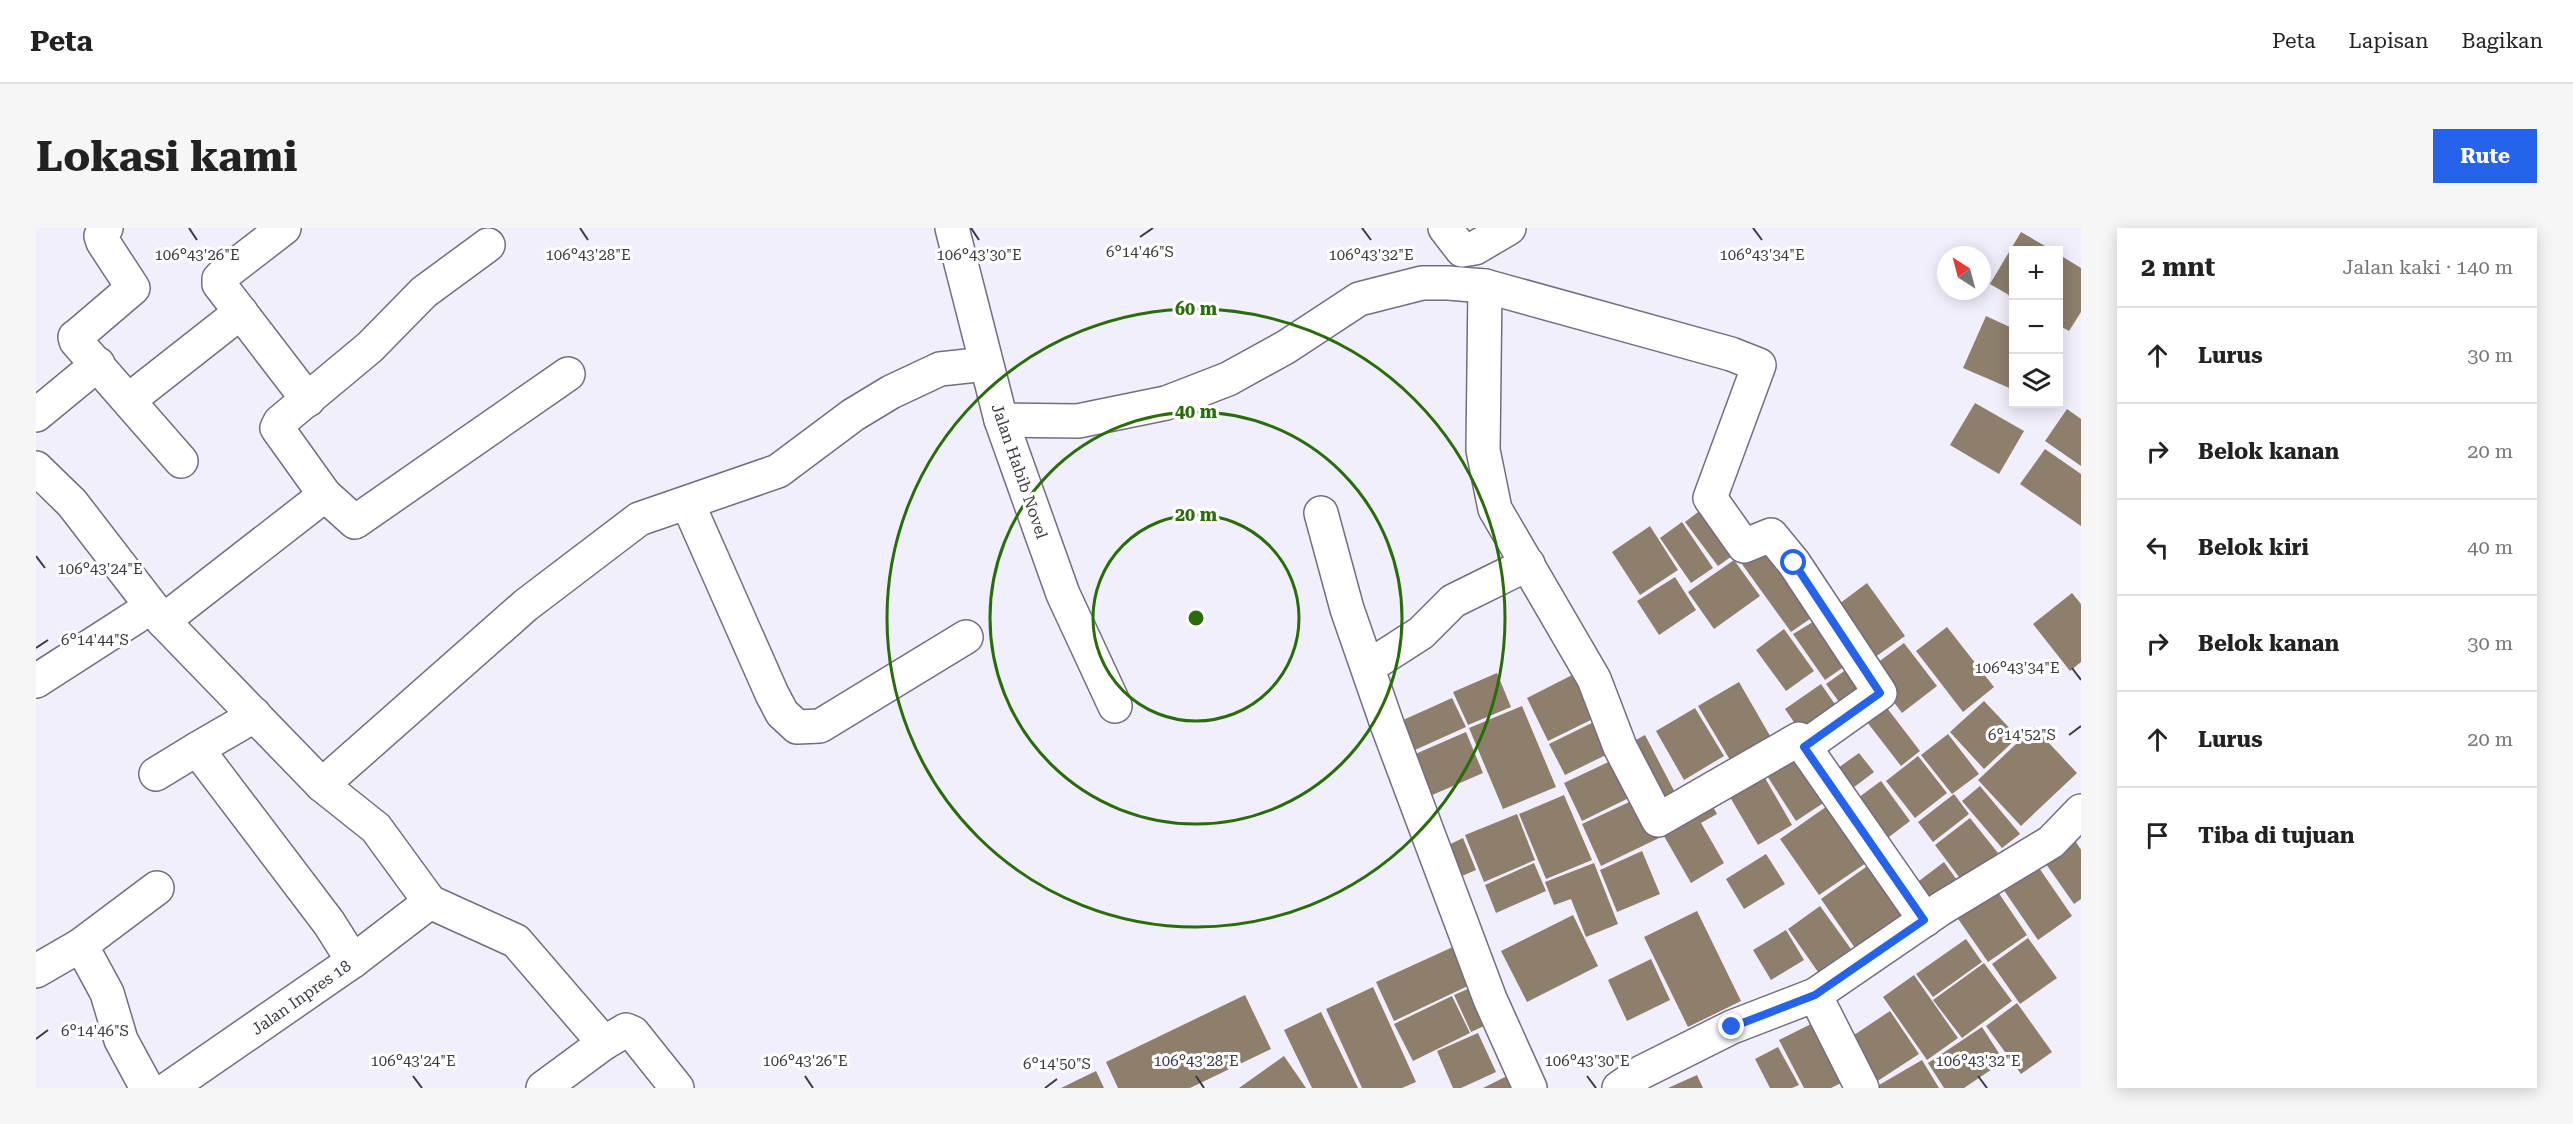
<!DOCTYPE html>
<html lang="id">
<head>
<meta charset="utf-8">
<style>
  :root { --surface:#fff; --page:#f6f6f6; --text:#222; --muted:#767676; --line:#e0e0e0; --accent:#2563eb }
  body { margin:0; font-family:"Roboto Serif",serif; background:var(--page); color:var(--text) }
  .controls { position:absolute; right:18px; top:18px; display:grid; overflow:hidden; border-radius:0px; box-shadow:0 3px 15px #0003 }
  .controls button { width:54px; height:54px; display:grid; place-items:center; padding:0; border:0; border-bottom:2px solid var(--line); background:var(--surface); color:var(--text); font:30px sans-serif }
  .compass { position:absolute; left:1901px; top:18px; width:54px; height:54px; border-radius:50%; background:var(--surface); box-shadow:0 3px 15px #0003; rotate:324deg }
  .stop { position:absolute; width:18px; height:18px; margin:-14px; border:4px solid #2563eb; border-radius:50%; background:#fff }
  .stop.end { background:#2563eb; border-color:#fff; box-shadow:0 2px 6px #0008 }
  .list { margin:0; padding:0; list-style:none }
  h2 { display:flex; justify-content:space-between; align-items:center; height:78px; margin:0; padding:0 24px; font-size:26px }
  h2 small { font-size:20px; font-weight:400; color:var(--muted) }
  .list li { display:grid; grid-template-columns:39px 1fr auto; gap:18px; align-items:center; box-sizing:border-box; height:96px; padding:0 24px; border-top:2px solid var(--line) }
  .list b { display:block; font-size:22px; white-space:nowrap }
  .list em { font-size:20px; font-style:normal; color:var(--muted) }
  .icon { flex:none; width:33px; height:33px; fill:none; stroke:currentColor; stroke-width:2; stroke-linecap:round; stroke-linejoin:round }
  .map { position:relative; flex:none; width:2045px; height:860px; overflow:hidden; border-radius:0px }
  header { display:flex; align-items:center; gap:36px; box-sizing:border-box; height:84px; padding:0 30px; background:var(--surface); border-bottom:2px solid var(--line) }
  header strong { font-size:28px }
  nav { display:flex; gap:33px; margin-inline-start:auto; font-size:21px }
  .intro { display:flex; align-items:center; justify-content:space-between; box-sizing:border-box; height:144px; padding:0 36px }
  h1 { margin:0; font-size:42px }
  .button { padding:15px 27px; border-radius:0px; background:var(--accent); color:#fff; font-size:21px; font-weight:700 }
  main { display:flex; gap:36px; padding:0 36px }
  aside { flex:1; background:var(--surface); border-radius:0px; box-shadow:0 3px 15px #0003 }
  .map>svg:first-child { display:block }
  .building { fill:#8d7f6c }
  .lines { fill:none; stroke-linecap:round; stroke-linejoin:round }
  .minor-casing { stroke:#726d82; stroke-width:36 }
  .minor { stroke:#fff; stroke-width:33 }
  .route { stroke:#2563eb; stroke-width:8 }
  .ticks { fill:none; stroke:#3a3842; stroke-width:2 }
  .ring { fill:none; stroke:#286d07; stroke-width:3 }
  .labels { text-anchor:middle; stroke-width:6; stroke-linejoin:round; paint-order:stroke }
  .street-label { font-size:16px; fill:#3a3842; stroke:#fff }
  .ticks-label { font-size:15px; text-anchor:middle; fill:#3a3842; stroke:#fff; stroke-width:6; stroke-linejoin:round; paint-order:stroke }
  .centre { fill:#286d07; stroke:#fff; stroke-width:3 }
  .ring-label { font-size:18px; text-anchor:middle; font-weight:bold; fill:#286d07; stroke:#fff; stroke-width:6; stroke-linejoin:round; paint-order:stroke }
</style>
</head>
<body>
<header>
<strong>Peta</strong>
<nav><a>Peta</a><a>Lapisan</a><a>Bagikan</a></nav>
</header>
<div class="intro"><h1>Lokasi kami</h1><a class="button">Rute</a></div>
<main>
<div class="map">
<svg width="2045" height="860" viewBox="0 0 2045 860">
  <rect width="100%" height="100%" fill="#f2effd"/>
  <!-- building -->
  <g class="building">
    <path d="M 1985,4 L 2016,22 L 1978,22 L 1978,70 L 1954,56 Z"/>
    <path d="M 2022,26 L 2045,40 L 2045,84 L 2033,103 L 2022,97 Z"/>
    <path d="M 1950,88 L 1978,101 L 1978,162 L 1927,140 Z"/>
    <path d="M 1939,175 L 1988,203 L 1963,246 L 1914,217 Z"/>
    <path d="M 2031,181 L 2045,191 L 2045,238 L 2009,213 Z"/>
    <path d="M 2009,221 L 2045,246 L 2045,298 L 1984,256 Z"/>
    <path d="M 1670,278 L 1703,323 L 1682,338 L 1649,294 Z"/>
    <path d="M 1646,294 L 1677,340 L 1655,355 L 1624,310 Z"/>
    <path d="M 1614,298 L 1642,342 L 1604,367 L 1576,324 Z"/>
    <path d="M 1738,313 L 1784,384 L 1755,404 L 1703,332 Z"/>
    <path d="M 1698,332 L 1724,368 L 1678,401 L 1652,364 Z"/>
    <path d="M 1639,349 L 1660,382 L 1623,407 L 1601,373 Z"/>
    <path d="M 1831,355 L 1869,408 L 1832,434 L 1795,382 Z"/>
    <path d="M 2036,365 L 2045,376 L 2045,434 L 2034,443 L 1997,396 Z"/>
    <path d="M 1785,389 L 1815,434 L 1789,452 L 1757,406 Z"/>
    <path d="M 1911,399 L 1958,459 L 1927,484 L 1880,423 Z"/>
    <path d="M 1748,401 L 1778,443 L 1750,463 L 1720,422 Z"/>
    <path d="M 1868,415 L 1901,458 L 1866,485 L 1833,441 Z"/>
    <path d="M 1818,436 L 1837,462 L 1809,482 L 1790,456 Z"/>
    <path d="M 1544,443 L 1565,487 L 1512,513 L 1491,470 Z"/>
    <path d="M 1461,445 L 1475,479 L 1432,497 L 1417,464 Z"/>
    <path d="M 1703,454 L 1737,513 L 1697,537 L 1662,478 Z"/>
    <path d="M 1785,456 L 1805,485 L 1769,510 L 1749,481 Z"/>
    <path d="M 1416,470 L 1430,499 L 1370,526 L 1356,497 Z"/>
    <path d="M 1948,473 L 1982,509 L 1948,541 L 1914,504 Z"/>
    <path d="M 1486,478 L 1520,559 L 1467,581 L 1433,500 Z"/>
    <path d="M 1659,480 L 1688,528 L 1648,552 L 1620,503 Z"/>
    <path d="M 1851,480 L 1884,523 L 1865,538 L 1831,494 Z"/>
    <path d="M 1566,490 L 1582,521 L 1529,547 L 1513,516 Z"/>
    <path d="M 1998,499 L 2041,545 L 1985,598 L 1942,552 Z"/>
    <path d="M 1430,504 L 1447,545 L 1387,571 L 1370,530 Z"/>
    <path d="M 1912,506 L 1943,546 L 1916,566 L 1885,527 Z"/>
    <path d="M 1609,507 L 1645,576 L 1623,588 L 1587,519 Z"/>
    <path d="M 1763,520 L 1795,570 L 1760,593 L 1728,543 Z"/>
    <path d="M 1823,525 L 1838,544 L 1817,560 L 1802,540 Z"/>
    <path d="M 1585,528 L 1603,565 L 1546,593 L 1528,555 Z"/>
    <path d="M 1882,528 L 1911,565 L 1879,590 L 1850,553 Z"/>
    <path d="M 1725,543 L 1756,597 L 1722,617 L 1691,564 Z"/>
    <path d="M 1845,553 L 1874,593 L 1845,615 L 1815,575 Z"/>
    <path d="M 1944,558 L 1984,606 L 1966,620 L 1926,573 Z"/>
    <path d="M 1918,566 L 1933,586 L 1897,614 L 1882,594 Z"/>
    <path d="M 1528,567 L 1556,632 L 1510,651 L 1483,586 Z"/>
    <path d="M 1671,568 L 1681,586 L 1665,595 L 1688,635 L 1655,655 L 1621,596 Z"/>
    <path d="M 1604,569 L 1623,610 L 1565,638 L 1546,596 Z"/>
    <path d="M 1797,574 L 1836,631 L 1783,667 L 1744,611 Z"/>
    <path d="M 1481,586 L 1499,632 L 1448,654 L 1429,607 Z"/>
    <path d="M 1934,590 L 1962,625 L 1926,653 L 1899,617 Z"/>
    <path d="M 1427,610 L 1440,642 L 1419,651 L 1406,620 Z"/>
    <path d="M 2040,614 L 2045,622 L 2045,671 L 2038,676 L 2010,636 Z"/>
    <path d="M 1606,623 L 1624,666 L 1581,684 L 1564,642 Z"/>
    <path d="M 1730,626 L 1749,656 L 1708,681 L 1690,651 Z"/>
    <path d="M 1837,634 L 1872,682 L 1819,720 L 1785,671 Z"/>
    <path d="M 1908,634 L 1923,655 L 1891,679 L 1875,659 Z"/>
    <path d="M 1999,634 L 2036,688 L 2002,712 L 1965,658 Z"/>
    <path d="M 1498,635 L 1510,663 L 1460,685 L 1449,657 Z"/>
    <path d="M 1558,635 L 1582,696 L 1550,709 L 1535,671 L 1518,677 L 1509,654 Z"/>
    <path d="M 1958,658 L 1991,707 L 1952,734 L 1918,685 Z"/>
    <path d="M 1784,678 L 1815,721 L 1782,744 L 1752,701 Z"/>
    <path d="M 1661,683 L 1705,773 L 1652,799 L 1608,709 Z"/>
    <path d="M 1537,687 L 1562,738 L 1491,774 L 1465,723 Z"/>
    <path d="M 1750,702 L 1768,732 L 1735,752 L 1717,722 Z"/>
    <path d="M 1992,710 L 2021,750 L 1984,776 L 1956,736 Z"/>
    <path d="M 1930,711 L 1946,734 L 1897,769 L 1880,746 Z"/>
    <path d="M 1419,718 L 1436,756 L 1358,793 L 1340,754 Z"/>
    <path d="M 1615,731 L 1634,772 L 1591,793 L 1572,752 Z"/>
    <path d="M 1948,735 L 1976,773 L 1926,810 L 1897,772 Z"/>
    <path d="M 1878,747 L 1922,810 L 1891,832 L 1847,769 Z"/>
    <path d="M 1443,756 L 1459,793 L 1435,804 L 1418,767 Z"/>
    <path d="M 1337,759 L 1380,854 L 1366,860 L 1326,860 L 1290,781 Z"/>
    <path d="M 1209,767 L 1235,821 L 1154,860 L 1082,860 L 1070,834 Z"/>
    <path d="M 1416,768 L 1434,805 L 1377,833 L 1358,796 Z"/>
    <path d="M 1981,775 L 2016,824 L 1985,846 L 1950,798 Z"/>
    <path d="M 1854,783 L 1883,826 L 1837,856 L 1809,813 Z"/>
    <path d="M 1285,784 L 1322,860 L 1276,860 L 1248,802 Z"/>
    <path d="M 1779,794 L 1809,853 L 1795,860 L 1768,860 L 1743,812 Z"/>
    <path d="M 1946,799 L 1968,833 L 1928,860 L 1908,860 L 1892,835 Z"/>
    <path d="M 1442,805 L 1460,844 L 1425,860 L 1417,860 L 1401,823 Z"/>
    <path d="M 1742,819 L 1763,857 L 1756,860 L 1734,860 L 1719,831 Z"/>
    <path d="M 1248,828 L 1270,860 L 1203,860 Z"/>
    <path d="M 1886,832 L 1903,860 L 1838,860 Z"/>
    <path d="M 1060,843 L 1068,860 L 1025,860 Z"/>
    <path d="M 1477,845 L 1484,860 L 1447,860 Z"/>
    <path d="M 1661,847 L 1667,860 L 1632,860 Z"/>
  </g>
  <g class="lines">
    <defs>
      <g id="minor">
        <path d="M 70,0 L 65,8 L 67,14 L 97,60 L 42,107 L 39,109 L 40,113 L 145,233"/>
        <path d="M 248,0 L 187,47 L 183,51 L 183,56 L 272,172"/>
        <path d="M 916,0 L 965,192 L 1027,366 L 1079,478"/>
        <path d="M 1409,0 L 1426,22 L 1439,20 L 1473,0"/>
        <path d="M 452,17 L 388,64 L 334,119 L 244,194 L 241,200 L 289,267 L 319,294 L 532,146"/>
        <path d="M 1449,58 L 1447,222 L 1459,281 L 1558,451 L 1584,519 L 1622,592 L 1763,511 L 1889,692"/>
        <path d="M 93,172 L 205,84"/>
        <path d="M 0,187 L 62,136"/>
        <path d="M 965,192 L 1042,193 L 1130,175 L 1192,151 L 1250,119 L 1323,71 L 1386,55 L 1412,55 L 1449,58 L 1695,126 L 1723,137 L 1674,270 L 1708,318 L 1735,307 L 1758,335 L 1844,465 L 1768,519"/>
        <path d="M 0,240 L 36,275 L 127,393 L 286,557 L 340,600 L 394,674 L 480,713 L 568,815 L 590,802 L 597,805 L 641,860"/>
        <path d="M 652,276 L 736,466 L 746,485 L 761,499 L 784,498 L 930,409"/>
        <path d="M 1285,285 L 1311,381 L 1352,499 L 1454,771 L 1494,860"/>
        <path d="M 127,393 L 289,267"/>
        <path d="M 1332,439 L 1385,405 L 1417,373 L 1492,336"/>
        <path d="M 0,453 L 115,379"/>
        <path d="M 218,486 L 211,492 L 161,521 L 293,695 L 317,733"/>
        <path d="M 120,546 L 161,521"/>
        <path d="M 286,557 L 490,377 L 603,291 L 742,243 L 817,187 L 855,164 L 904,141 L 950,136"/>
        <path d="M 45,717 L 121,660"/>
        <path d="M 0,743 L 45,717 L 71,765 L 85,812 L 111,860"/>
        <path d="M 1779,767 L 1826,860"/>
        <path d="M 133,860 L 317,733 L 394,674"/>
        <path d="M 507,860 L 568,815"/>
        <path d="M 1583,860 L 1606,844 L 1696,799 L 1779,767 L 1906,680 L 2015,614 L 2045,583"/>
      </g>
    </defs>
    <!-- minor casing -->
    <use href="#minor" class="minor-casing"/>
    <!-- minor -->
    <use href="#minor" class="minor"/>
  </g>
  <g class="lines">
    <!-- route -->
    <path class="route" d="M 1696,799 L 1779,767 L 1888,692 L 1768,519 L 1844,465 L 1758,335"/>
  </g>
  <!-- ticks -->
  <path class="ticks" d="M 153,0 L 161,12M 544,0 L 552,12M 935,0 L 943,12M 1326,0 L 1335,12M 1717,0 L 1726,12M 1104,9 L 1117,0M 0,328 L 9,340M 0,420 L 12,412M 2036,440 L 2045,452M 2033,507 L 2045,498M 0,811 L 12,802M 377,848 L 386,860M 769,848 L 777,860M 1160,848 L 1168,860M 1551,848 L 1560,860M 1942,848 L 1951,860M 1009,860 L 1021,851"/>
  <!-- distance rings -->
  <g class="ring">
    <circle cx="1160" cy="390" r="103"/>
    <circle cx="1160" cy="390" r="206"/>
    <circle cx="1160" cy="390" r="309"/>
  </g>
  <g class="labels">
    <!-- street labels -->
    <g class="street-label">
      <text transform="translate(984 243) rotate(71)" y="6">Jalan Habib Novel</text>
      <text transform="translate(265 769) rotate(-35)" y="6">Jalan Inpres 18</text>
    </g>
  </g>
  <g class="ticks-label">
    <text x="1104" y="29">6°14'46"S</text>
    <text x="161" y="32">106°43'26"E</text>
    <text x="552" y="32">106°43'28"E</text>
    <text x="943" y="32">106°43'30"E</text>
    <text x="1335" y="32">106°43'32"E</text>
    <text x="1726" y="32">106°43'34"E</text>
    <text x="64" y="346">106°43'24"E</text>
    <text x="59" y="417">6°14'44"S</text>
    <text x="1981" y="445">106°43'34"E</text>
    <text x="1986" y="512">6°14'52"S</text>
    <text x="59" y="808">6°14'46"S</text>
    <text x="377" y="838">106°43'24"E</text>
    <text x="769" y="838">106°43'26"E</text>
    <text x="1160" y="838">106°43'28"E</text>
    <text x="1551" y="838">106°43'30"E</text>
    <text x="1942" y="838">106°43'32"E</text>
    <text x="1021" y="841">6°14'50"S</text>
  </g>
  <circle cx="1160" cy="390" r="9" class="centre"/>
  <g class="ring-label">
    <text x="1160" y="87">60 m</text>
    <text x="1160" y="190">40 m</text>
    <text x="1160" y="293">20 m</text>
  </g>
</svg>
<div class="controls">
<button>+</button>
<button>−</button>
<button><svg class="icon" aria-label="layers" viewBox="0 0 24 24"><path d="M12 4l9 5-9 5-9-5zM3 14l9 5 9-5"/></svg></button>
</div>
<svg class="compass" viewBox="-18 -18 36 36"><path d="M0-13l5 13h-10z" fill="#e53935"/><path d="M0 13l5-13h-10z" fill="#767676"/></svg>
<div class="stop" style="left:1758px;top:335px"></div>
<div class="stop end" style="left:1696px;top:799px"></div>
</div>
<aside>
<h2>2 mnt<small>Jalan kaki · 140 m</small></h2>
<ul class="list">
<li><svg class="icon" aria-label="ahead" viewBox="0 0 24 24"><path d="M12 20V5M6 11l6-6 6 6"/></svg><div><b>Lurus</b></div><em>30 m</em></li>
<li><svg class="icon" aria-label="right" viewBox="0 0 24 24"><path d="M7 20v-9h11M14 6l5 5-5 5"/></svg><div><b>Belok kanan</b></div><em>20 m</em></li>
<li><svg class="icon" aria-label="left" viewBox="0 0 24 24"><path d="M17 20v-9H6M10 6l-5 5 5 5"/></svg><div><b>Belok kiri</b></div><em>40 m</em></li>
<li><svg class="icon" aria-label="right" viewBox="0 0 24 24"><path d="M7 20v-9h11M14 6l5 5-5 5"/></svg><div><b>Belok kanan</b></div><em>30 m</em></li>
<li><svg class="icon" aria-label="ahead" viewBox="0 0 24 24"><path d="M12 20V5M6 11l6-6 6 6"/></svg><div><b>Lurus</b></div><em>20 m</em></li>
<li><svg class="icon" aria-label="arrive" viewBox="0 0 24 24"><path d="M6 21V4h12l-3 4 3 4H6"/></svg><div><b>Tiba di tujuan</b></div></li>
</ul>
</aside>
</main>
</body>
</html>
